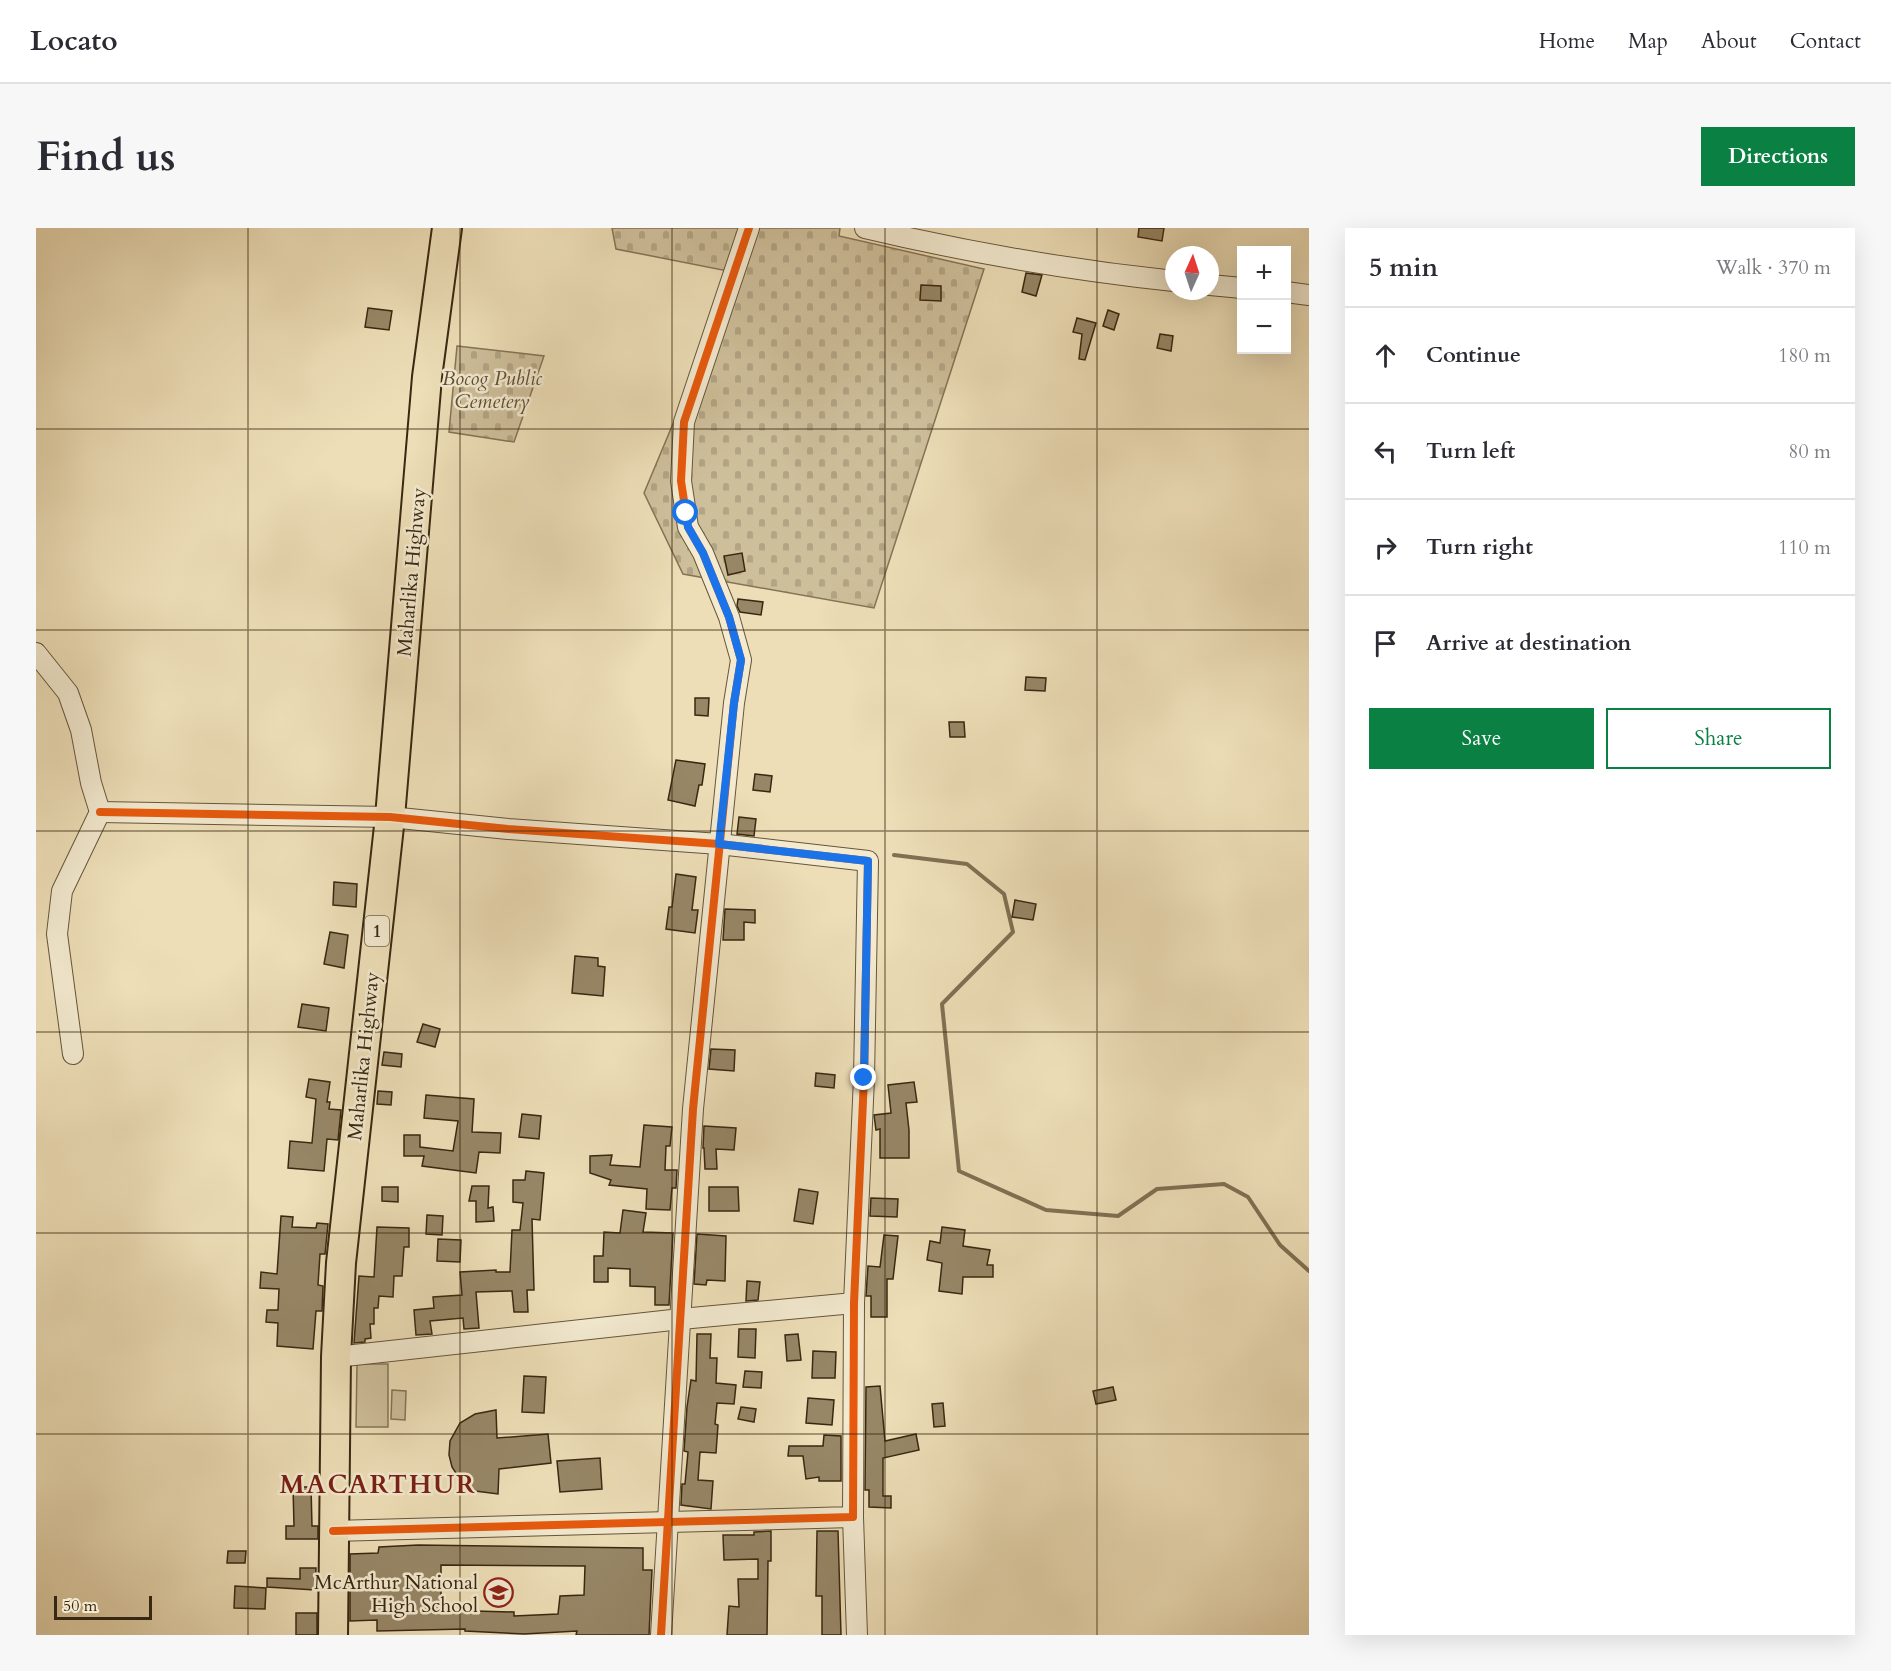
<!DOCTYPE html>
<html lang="en">
<head>
<meta charset="utf-8">
<style>
  :root { --surface:#fff; --page:#f7f7f7; --text:#2b2b33; --muted:#7c7c81; --line:#e1e1e2; --accent:#0b8043 }
  body { margin:0; font-family:Cardo,serif; background:var(--page); color:var(--text) }
  .controls { position:absolute; right:18px; top:18px; display:grid; overflow:hidden; border-radius:0px; box-shadow:0 6px 24px #0002 }
  .controls button { width:54px; height:54px; display:grid; place-items:center; padding:0; border:0; border-bottom:2px solid var(--line); background:var(--surface); color:var(--text); font:30px sans-serif }
  .compass { position:absolute; left:1129px; top:18px; width:54px; height:54px; border-radius:50%; background:var(--surface); box-shadow:0 6px 24px #0002; rotate:3deg }
  .scale { position:absolute; left:18px; bottom:15px; width:98px; box-sizing:border-box; padding-left:6px; border:3px solid #392811; border-top:0; font-size:16px; line-height:21px; white-space:nowrap; color:#392811; -webkit-text-stroke:4px #f3ead0; paint-order:stroke }
  .stop { position:absolute; width:18px; height:18px; margin:-14px; border:4px solid #1a73e8; border-radius:50%; background:#fff }
  .stop.end { background:#1a73e8; border-color:#fff; box-shadow:0 2px 6px #0008 }
  .list { margin:0; padding:0; list-style:none }
  h2 { display:flex; justify-content:space-between; align-items:center; height:78px; margin:0; padding:0 24px; font-size:26px }
  h2 small { font-size:20px; font-weight:400; color:var(--muted) }
  .list li { display:grid; grid-template-columns:39px 1fr auto; gap:18px; align-items:center; box-sizing:border-box; height:96px; padding:0 24px; border-top:2px solid var(--line) }
  .list b { display:block; font-size:22px; white-space:nowrap }
  .list em { font-size:20px; font-style:normal; color:var(--muted) }
  .actions { display:flex; gap:12px; padding:18px 24px }
  .actions a { flex:1; padding:14px 0; border:2px solid var(--accent); border-radius:0px; text-align:center; font-size:21px; color:var(--accent) }
  .actions .main { background:var(--accent); color:#fff }
  .icon { flex:none; width:33px; height:33px; fill:none; stroke:currentColor; stroke-width:2; stroke-linecap:round; stroke-linejoin:round }
  .map { position:relative; flex:none; width:1273px; height:1407px; overflow:hidden; border-radius:0px }
  header { display:flex; align-items:center; gap:36px; box-sizing:border-box; height:84px; padding:0 30px; background:var(--surface); border-bottom:2px solid var(--line) }
  header strong { font-size:28px }
  nav { display:flex; gap:33px; margin-inline-start:auto; font-size:21px }
  .intro { display:flex; align-items:center; justify-content:space-between; box-sizing:border-box; height:144px; padding:0 36px }
  h1 { margin:0; font-size:42px }
  .button { padding:15px 27px; border-radius:0px; background:var(--accent); color:#fff; font-size:21px; font-weight:700 }
  main { display:flex; gap:36px; padding:0 36px }
  aside { flex:1; background:var(--surface); border-radius:0px; box-shadow:0 6px 24px #0002 }
  .map>svg:first-child { display:block }
  .cemetery { fill:url(#cemetery-stones); stroke:#847456; stroke-width:1.5 }
  .pitch { fill:#cebf9b; stroke:#847456; stroke-width:1.5 }
  .lines { fill:none; stroke-linecap:round; stroke-linejoin:round }
  .stream { stroke:#807053; stroke-width:4 }
  .building { fill:#978767; stroke:#392811; stroke-width:1.5; fill-rule:evenodd }
  .minor-casing { stroke:#66563a; stroke-width:22 }
  .highway-casing { stroke:#392811; stroke-width:32 }
  .minor { stroke:#f3ead0; stroke-width:20 }
  .highway { stroke:#eddeb7; stroke-width:28 }
  .cycleway-casing { stroke:#f3ead0; stroke-width:11 }
  .cycleway { stroke:#e8590c; stroke-width:8 }
  .route { stroke:#1a73e8; stroke-width:8 }
  .grid { fill:none; stroke:#392811; stroke-width:1.5; stroke-opacity:0.55 }
  .labels { text-anchor:middle; stroke-width:5; stroke-linejoin:round; paint-order:stroke }
  .shield { fill:#f3ead0; stroke:#71624a; stroke-width:1.5 }
  .shield-label { font-size:18px; font-weight:bold; fill:#392811 }
  .park-label { font-size:20px; font-style:italic; fill:#5e4e34; stroke:#f3ead0 }
  .street-label { font-size:20px; fill:#392811; stroke:#f3ead0 }
  .poi-label { font-size:20px; fill:#392811; stroke:#f3ead0; text-anchor:end }
  .district-label { font-size:26px; font-weight:bold; letter-spacing:1.5px; fill:#7a1f14; stroke:#f3ead0 }
</style>
</head>
<body>
<header>
<strong>Locato</strong>
<nav><a>Home</a><a>Map</a><a>About</a><a>Contact</a></nav>
</header>
<div class="intro"><h1>Find us</h1><a class="button">Directions</a></div>
<main>
<div class="map">
<svg width="1273" height="1407" viewBox="0 0 1273 1407">
  <defs>
    <pattern id="cemetery-stones" width="16" height="16" patternUnits="userSpaceOnUse" patternTransform="scale(1.5)"><rect width="16" height="16" fill="#cebf9b"/><path d="M2 7V4a2 2 0 0 1 4 0v3zM10 15v-3a2 2 0 0 1 4 0v3z" fill="#b2a484"/></pattern>
  </defs>
  <rect width="100%" height="100%" fill="#eddeb7"/>
  <filter id="stains"><feTurbulence type="fractalNoise" baseFrequency=".00333" numOctaves="4"/><feColorMatrix values="0 0 0 0 .2 0 0 0 0 .09 0 0 0 0 .02 0 0 0 .5 -.17"/></filter>
  <radialGradient id="worn" r=".72"><stop offset=".6" stop-color="#630" stop-opacity="0"/><stop offset="1" stop-color="#630" stop-opacity=".3"/></radialGradient>
  <!-- cemetery -->
  <g class="cemetery">
    <path d="M 576,0 L 804,0 L 803,8 L 948,41 L 838,380 L 647,346 L 608,265 L 662,136 L 692,43 L 580,21 Z"/>
    <path d="M 421,118 L 508,128 L 478,214 L 413,204 Z"/>
  </g>
  <!-- pitch -->
  <g class="pitch">
    <path d="M 321,1136 L 352,1136 L 352,1199 L 320,1199 Z"/>
    <path d="M 356,1162 L 370,1163 L 369,1192 L 355,1191 Z"/>
  </g>
  <g class="lines">
    <!-- stream -->
    <path class="stream" d="M 858,627 L 931,636 L 968,666 L 977,704 L 906,776 L 923,943 L 1010,982 L 1082,988 L 1121,961 L 1188,956 L 1212,969 L 1244,1017 L 1273,1043"/>
  </g>
  <!-- building -->
  <g class="building">
    <path d="M 1103,0 L 1128,0 L 1126,13 L 1102,9 Z"/>
    <path d="M 990,45 L 1006,47 L 1000,68 L 986,64 Z"/>
    <path d="M 885,57 L 905,58 L 905,73 L 884,72 Z"/>
    <path d="M 332,80 L 356,83 L 353,102 L 329,99 Z"/>
    <path d="M 1072,82 L 1083,86 L 1078,102 L 1067,98 Z"/>
    <path d="M 1041,90 L 1060,95 L 1049,132 L 1043,131 L 1046,106 L 1037,104 Z"/>
    <path d="M 1124,106 L 1137,108 L 1135,123 L 1121,120 Z"/>
    <path d="M 706,325 L 709,343 L 692,347 L 688,328 Z"/>
    <path d="M 702,371 L 727,374 L 725,387 L 704,384 L 701,378 Z"/>
    <path d="M 990,449 L 1010,450 L 1009,463 L 989,462 Z"/>
    <path d="M 659,470 L 673,470 L 672,488 L 659,487 Z"/>
    <path d="M 913,494 L 928,494 L 929,509 L 914,509 Z"/>
    <path d="M 640,532 L 669,536 L 666,557 L 663,557 L 659,578 L 632,572 Z"/>
    <path d="M 719,546 L 736,548 L 734,564 L 717,562 Z"/>
    <path d="M 703,589 L 720,591 L 718,608 L 701,606 Z"/>
    <path d="M 640,646 L 660,649 L 656,682 L 662,682 L 659,705 L 630,701 L 633,679 L 636,679 Z"/>
    <path d="M 298,654 L 321,656 L 320,679 L 297,677 Z"/>
    <path d="M 979,672 L 1000,676 L 997,692 L 976,689 Z"/>
    <path d="M 689,681 L 719,682 L 719,695 L 708,694 L 708,712 L 687,712 Z"/>
    <path d="M 294,704 L 312,707 L 308,740 L 288,736 Z"/>
    <path d="M 539,728 L 562,730 L 562,738 L 569,739 L 567,768 L 536,765 Z"/>
    <path d="M 266,776 L 293,780 L 290,803 L 262,799 Z"/>
    <path d="M 387,796 L 404,801 L 399,819 L 381,814 Z"/>
    <path d="M 675,821 L 699,822 L 698,843 L 673,841 Z"/>
    <path d="M 348,824 L 366,826 L 365,839 L 346,837 Z"/>
    <path d="M 780,845 L 799,847 L 798,860 L 779,858 Z"/>
    <path d="M 273,851 L 294,854 L 291,874 L 294,874 L 293,881 L 305,882 L 302,912 L 291,911 L 288,943 L 252,940 L 254,913 L 276,915 L 280,871 L 270,869 Z"/>
    <path d="M 878,854 L 881,874 L 870,875 L 873,902 L 873,930 L 844,930 L 844,901 L 840,902 L 838,887 L 855,885 L 852,857 Z"/>
    <path d="M 342,863 L 356,864 L 355,877 L 341,876 Z"/>
    <path d="M 390,867 L 438,871 L 436,904 L 465,905 L 464,925 L 443,924 L 440,945 L 386,938 L 388,928 L 368,928 L 368,907 L 384,907 L 384,919 L 417,923 L 422,893 L 388,890 Z"/>
    <path d="M 486,886 L 505,888 L 503,911 L 483,909 Z"/>
    <path d="M 608,897 L 636,899 L 634,918 L 630,918 L 629,942 L 641,942 L 640,960 L 636,960 L 634,982 L 610,981 L 611,961 L 573,957 L 575,952 L 554,945 L 554,928 L 576,927 L 574,937 L 604,939 Z"/>
    <path d="M 668,898 L 700,900 L 698,922 L 680,921 L 681,941 L 669,941 L 668,920 L 667,920 Z"/>
    <path d="M 490,943 L 508,945 L 504,992 L 496,991 L 498,1062 L 491,1062 L 492,1084 L 478,1084 L 476,1063 L 440,1064 L 443,1100 L 428,1101 L 427,1090 L 394,1093 L 396,1106 L 380,1107 L 378,1082 L 398,1080 L 397,1069 L 426,1067 L 424,1044 L 460,1042 L 460,1044 L 474,1044 L 476,1002 L 484,1002 L 487,975 L 477,974 L 477,952 L 489,952 Z"/>
    <path d="M 436,958 L 453,958 L 452,980 L 457,979 L 458,993 L 440,994 L 440,973 L 433,973 Z"/>
    <path d="M 346,959 L 362,959 L 362,974 L 346,973 Z"/>
    <path d="M 673,959 L 702,959 L 703,983 L 673,983 Z"/>
    <path d="M 763,961 L 782,964 L 777,996 L 758,993 Z"/>
    <path d="M 835,970 L 862,971 L 861,989 L 834,988 Z"/>
    <path d="M 587,982 L 610,985 L 607,1004 L 637,1005 L 633,1077 L 619,1077 L 619,1059 L 594,1058 L 594,1041 L 572,1040 L 572,1054 L 558,1054 L 558,1028 L 567,1028 L 568,1004 L 584,1005 Z"/>
    <path d="M 391,987 L 407,988 L 406,1007 L 390,1006 Z"/>
    <path d="M 245,988 L 257,989 L 256,999 L 280,1000 L 281,995 L 292,996 L 289,1026 L 284,1026 L 282,1057 L 287,1058 L 286,1083 L 280,1083 L 277,1121 L 241,1118 L 242,1095 L 230,1094 L 231,1082 L 242,1082 L 243,1061 L 224,1060 L 225,1044 L 241,1046 Z"/>
    <path d="M 341,999 L 373,1000 L 373,1019 L 368,1019 L 366,1048 L 358,1048 L 357,1069 L 343,1068 L 342,1080 L 338,1080 L 338,1096 L 334,1096 L 335,1110 L 329,1111 L 329,1114 L 318,1115 L 323,1048 L 338,1049 Z"/>
    <path d="M 906,999 L 929,1002 L 927,1018 L 954,1022 L 951,1037 L 957,1037 L 957,1049 L 927,1049 L 926,1066 L 903,1063 L 906,1035 L 891,1032 L 894,1013 L 904,1015 Z"/>
    <path d="M 661,1006 L 690,1008 L 689,1053 L 671,1052 L 670,1057 L 658,1056 Z"/>
    <path d="M 848,1007 L 862,1008 L 857,1051 L 851,1051 L 851,1089 L 835,1089 L 835,1068 L 830,1068 L 832,1038 L 844,1039 Z"/>
    <path d="M 402,1011 L 425,1012 L 424,1034 L 401,1033 Z"/>
    <path d="M 711,1053 L 724,1054 L 722,1072 L 710,1073 Z"/>
    <path d="M 703,1101 L 720,1101 L 719,1130 L 702,1129 Z"/>
    <path d="M 661,1106 L 675,1106 L 674,1130 L 681,1130 L 680,1155 L 700,1157 L 698,1176 L 681,1175 L 679,1196 L 682,1197 L 680,1225 L 664,1224 L 662,1252 L 677,1253 L 675,1281 L 645,1277 L 646,1256 L 649,1256 L 652,1224 L 648,1223 L 651,1179 L 655,1152 L 660,1153 Z"/>
    <path d="M 762,1106 L 765,1132 L 751,1133 L 749,1107 Z"/>
    <path d="M 777,1123 L 800,1124 L 799,1150 L 776,1150 Z"/>
    <path d="M 709,1143 L 726,1144 L 725,1160 L 707,1159 Z"/>
    <path d="M 488,1148 L 510,1149 L 508,1185 L 486,1184 Z"/>
    <path d="M 844,1158 L 849,1213 L 880,1206 L 883,1222 L 847,1230 L 847,1268 L 855,1268 L 855,1280 L 833,1279 L 833,1262 L 829,1262 L 830,1159 Z"/>
    <path d="M 1077,1159 L 1080,1172 L 1060,1176 L 1057,1163 Z"/>
    <path d="M 772,1170 L 798,1172 L 796,1197 L 770,1195 Z"/>
    <path d="M 907,1175 L 909,1198 L 898,1199 L 896,1176 Z"/>
    <path d="M 705,1179 L 720,1181 L 718,1194 L 702,1191 Z"/>
    <path d="M 460,1182 L 461,1210 L 512,1206 L 515,1235 L 463,1241 L 462,1266 L 439,1263 L 425,1253 L 416,1239 L 413,1227 L 414,1213 L 424,1195 L 439,1186 Z"/>
    <path d="M 788,1207 L 805,1208 L 805,1253 L 783,1253 L 783,1249 L 770,1251 L 767,1228 L 752,1228 L 753,1218 L 787,1218 Z"/>
    <path d="M 564,1230 L 566,1261 L 524,1264 L 521,1233 Z"/>
    <path d="M 257,1259 L 275,1259 L 276,1298 L 282,1298 L 282,1311 L 250,1311 L 250,1298 L 258,1298 Z"/>
    <path d="M 735,1303 L 735,1333 L 732,1333 L 731,1407 L 691,1407 L 693,1378 L 703,1379 L 702,1351 L 722,1351 L 722,1331 L 688,1332 L 687,1307 L 718,1307 L 718,1304 Z"/>
    <path d="M 781,1303 L 802,1303 L 805,1407 L 786,1407 L 786,1368 L 780,1368 Z"/>
    <path d="M 382,1317 L 607,1320 L 607,1342 L 616,1342 L 613,1407 L 540,1407 L 541,1403 L 488,1406 L 429,1403 L 429,1401 L 341,1403 L 341,1392 L 314,1393 L 314,1326 L 342,1325 L 343,1319 ZM 405,1337 L 549,1338 L 548,1367 L 524,1368 L 522,1386 L 478,1388 L 478,1384 L 405,1382 Z"/>
    <path d="M 192,1323 L 210,1323 L 209,1335 L 191,1335 Z"/>
    <path d="M 264,1340 L 280,1340 L 279,1362 L 231,1359 L 231,1350 L 264,1351 Z"/>
    <path d="M 199,1358 L 230,1360 L 229,1381 L 198,1380 Z"/>
    <rect x="260" y="1385" width="21" height="22"/>
  </g>
  <g class="lines">
    <defs>
      <g id="minor">
        <path d="M 829,0 C 930,24 1034,42 1138,53"/>
        <path d="M 1174,57 L 1206,60"/>
        <path d="M 1250,64 L 1273,67"/>
        <path d="M 0,425 L 32,465 L 45,502 L 55,555 L 64,584 L 26,663 L 21,706 L 37,826"/>
        <path d="M 64,584 L 354,589 L 472,601 L 683,616 L 832,633 L 828,850 L 818,1075 L 817,1289 L 297,1303"/>
        <path d="M 300,1129 L 645,1091 L 818,1075"/>
        <path d="M 817,1289 L 821,1407"/>
        <path d="M 625,1407 L 657,881 L 698,475 L 705,432 L 693,389 L 667,325 L 652,299 L 645,253 L 648,194 L 713,0"/>
      </g>
      <path id="highway" d="M 297,1407 L 300,1129 L 305,1035 L 354,589 L 391,149 L 411,0"/>
    </defs>
    <!-- minor casing -->
    <use href="#minor" class="minor-casing"/>
    <!-- highway casing -->
    <use href="#highway" class="highway-casing"/>
    <!-- minor -->
    <use href="#minor" class="minor"/>
    <!-- highway -->
    <use href="#highway" class="highway"/>
    <defs>
      <g id="cycleway">
        <path d="M 64,584 L 354,589 L 472,601 L 683,616 L 832,633 L 828,850 L 818,1075 L 817,1289 L 297,1303"/>
        <path d="M 625,1407 L 657,881 L 698,475 L 705,432 L 693,389 L 667,325 L 652,299 L 645,253 L 648,194 L 713,0"/>
      </g>
    </defs>
    <!-- cycleway casing -->
    <use href="#cycleway" class="cycleway-casing"/>
    <!-- cycleway -->
    <use href="#cycleway" class="cycleway"/>
  </g>
  <g class="lines">
    <!-- route -->
    <path class="route" d="M 650,285 L 652,299 L 667,325 L 693,389 L 705,432 L 698,475 L 683,616 L 832,633 L 828,850"/>
  </g>
  <!-- grid -->
  <path class="grid" d="M 212,0 L 212,1407M 424,0 L 424,1407M 636,0 L 636,1407M 849,0 L 849,1407M 1061,0 L 1061,1407M 0,201 L 1273,201M 0,402 L 1273,402M 0,603 L 1273,603M 0,804 L 1273,804M 0,1005 L 1273,1005M 0,1206 L 1273,1206"/>
  <!-- icons -->
  <defs>
    <symbol id="school-ring" viewBox="-11 -11 22 22"><circle r="9.5" fill="#f3ead0" stroke="#8f2418" stroke-width="1.5"/><path d="M0-5L7-2L0 1L-7-2ZM-4 1L0 2.5L4 1V4Q0 6-4 4Z" fill="#8f2418"/></symbol>
  </defs>
  <g fill-rule="evenodd">
    <use href="#school-ring" x="446" y="1348" width="33" height="33"/>
  </g>
  <g class="labels">
    <!-- shield labels -->
    <rect class="shield" x="329" y="688" width="24" height="30" rx="4.5"/>
    <g class="shield-label">
      <text x="341" y="709">1</text>
    </g>
    <!-- park labels -->
    <g class="park-label">
      <text x="456" y="157">Bocog Public<tspan x="456" dy="23">Cemetery</tspan></text>
    </g>
    <!-- street labels -->
    <g class="street-label">
      <text transform="translate(375 344) rotate(-85)" y="7">Maharlika Highway</text>
      <text transform="translate(327 828) rotate(-84)" y="7">Maharlika Highway</text>
    </g>
    <!-- poi labels -->
    <g class="poi-label">
      <text x="442" y="1361">McArthur National<tspan x="442" dy="23">High School</tspan></text>
    </g>
    <!-- district labels -->
    <g class="district-label">
      <text x="342" y="1265">MACARTHUR</text>
    </g>
  </g>
  <rect width="100%" height="100%" filter="url(#stains)"/>
  <rect width="100%" height="100%" fill="url(#worn)"/>
</svg>
<div class="controls">
<button>+</button>
<button>−</button>
</div>
<svg class="compass" viewBox="-18 -18 36 36"><path d="M0-13l5 13h-10z" fill="#e53935"/><path d="M0 13l5-13h-10z" fill="#7c7c81"/></svg>
<div class="scale">50 m</div>
<div class="stop" style="left:650px;top:285px"></div>
<div class="stop end" style="left:828px;top:850px"></div>
</div>
<aside>
<h2>5 min<small>Walk · 370 m</small></h2>
<ul class="list">
<li><svg class="icon" aria-label="ahead" viewBox="0 0 24 24"><path d="M12 20V5M6 11l6-6 6 6"/></svg><div><b>Continue</b></div><em>180 m</em></li>
<li><svg class="icon" aria-label="left" viewBox="0 0 24 24"><path d="M17 20v-9H6M10 6l-5 5 5 5"/></svg><div><b>Turn left</b></div><em>80 m</em></li>
<li><svg class="icon" aria-label="right" viewBox="0 0 24 24"><path d="M7 20v-9h11M14 6l5 5-5 5"/></svg><div><b>Turn right</b></div><em>110 m</em></li>
<li><svg class="icon" aria-label="arrive" viewBox="0 0 24 24"><path d="M6 21V4h12l-3 4 3 4H6"/></svg><div><b>Arrive at destination</b></div></li>
</ul>
<div class="actions"><a class="main">Save</a><a>Share</a></div>
</aside>
</main>
</body>
</html>
